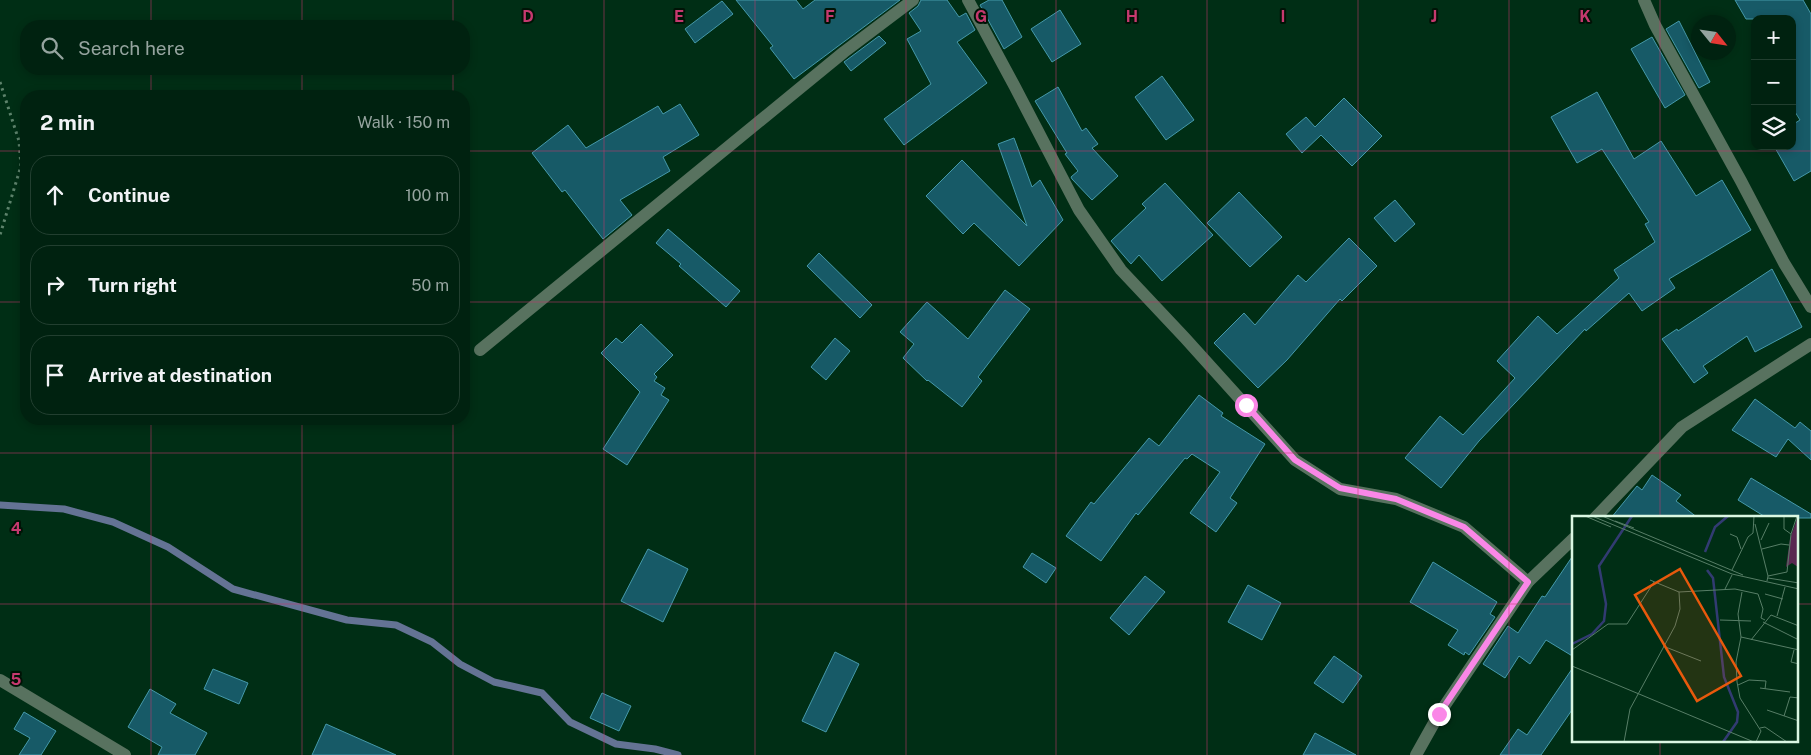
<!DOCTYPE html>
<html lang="en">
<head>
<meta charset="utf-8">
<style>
  :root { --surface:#002210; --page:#0e2f1e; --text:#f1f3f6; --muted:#95a49f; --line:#223f30 }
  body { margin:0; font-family:"Public Sans",sans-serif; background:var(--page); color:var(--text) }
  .controls { position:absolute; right:15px; top:15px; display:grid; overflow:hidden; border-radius:10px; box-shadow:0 2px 8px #0003 }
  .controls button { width:45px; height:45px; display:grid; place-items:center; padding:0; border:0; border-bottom:1px solid var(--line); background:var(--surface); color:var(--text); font:25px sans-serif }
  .compass { position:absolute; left:1691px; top:15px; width:45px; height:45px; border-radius:50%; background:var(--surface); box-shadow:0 2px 8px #0003; rotate:120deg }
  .stop { position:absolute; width:15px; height:15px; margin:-11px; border:4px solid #fa87e7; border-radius:50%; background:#fff }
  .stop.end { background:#fa87e7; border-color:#fff; box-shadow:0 1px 5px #0008 }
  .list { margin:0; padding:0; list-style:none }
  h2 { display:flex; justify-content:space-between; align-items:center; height:65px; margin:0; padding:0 20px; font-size:21px }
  h2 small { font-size:16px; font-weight:400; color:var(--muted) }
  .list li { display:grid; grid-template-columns:32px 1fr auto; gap:15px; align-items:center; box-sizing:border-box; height:80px; margin:0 10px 10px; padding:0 10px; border:1px solid var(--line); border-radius:20px }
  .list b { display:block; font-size:19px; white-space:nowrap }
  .list em { font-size:16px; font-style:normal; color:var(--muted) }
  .icon { flex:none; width:28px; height:28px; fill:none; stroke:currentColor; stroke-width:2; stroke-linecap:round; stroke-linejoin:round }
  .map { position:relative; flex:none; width:1811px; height:755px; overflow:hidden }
  .search { position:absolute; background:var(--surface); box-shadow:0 2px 8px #0003; left:20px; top:20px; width:450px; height:55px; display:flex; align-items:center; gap:12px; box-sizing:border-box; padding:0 18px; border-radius:20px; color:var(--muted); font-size:19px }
  .panel { position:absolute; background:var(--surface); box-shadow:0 2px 8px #0003; left:20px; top:90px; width:450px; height:335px; border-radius:20px }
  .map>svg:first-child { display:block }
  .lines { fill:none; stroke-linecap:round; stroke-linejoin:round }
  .stream { stroke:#647394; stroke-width:7 }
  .building { fill:#175a67; stroke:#4599aa }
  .path { stroke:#5d836c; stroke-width:3; stroke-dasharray:2.5 4; stroke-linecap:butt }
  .minor { stroke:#58725f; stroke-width:12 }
  .route { stroke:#fa87e7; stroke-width:6 }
  .grid { fill:none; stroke:#c6396f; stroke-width:1; stroke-opacity:0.55 }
  .inset-river { fill:none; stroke:#323b72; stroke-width:2.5 }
  .inset-road { fill:none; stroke:#577e67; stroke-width:1 }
  .view { fill:#e8590c; fill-opacity:0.15; stroke:#e8590c; stroke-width:2.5 }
  .inset-edge { fill:none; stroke:#daf7e2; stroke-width:2.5 }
  .grid-label { font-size:16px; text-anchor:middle; font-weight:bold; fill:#c6396f; stroke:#001306; stroke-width:4; stroke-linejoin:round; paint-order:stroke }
</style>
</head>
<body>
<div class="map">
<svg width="1811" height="755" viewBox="0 0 1811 755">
  <rect width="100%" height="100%" fill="#002e15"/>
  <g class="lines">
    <!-- stream -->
    <path class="stream" d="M 0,505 L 64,509 L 113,522 L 168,547 L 233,589 L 347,620 L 396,625 L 432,642 L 460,664 L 494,682 L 542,693 L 570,722 L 616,744 L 655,749 L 678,755"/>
  </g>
  <!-- building -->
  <g class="building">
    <path d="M 736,0 L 796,0 L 803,9 L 815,0 L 900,0 L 794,79 L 770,48 L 773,46 Z"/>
    <path d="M 921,0 L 947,0 L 959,17 L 966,13 L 975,30 L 957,42 L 987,83 L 904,145 L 884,119 L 931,84 L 907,39 L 921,31 L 909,13 L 918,6 Z"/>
    <path d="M 989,0 L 1002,0 L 1022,37 L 1004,49 L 980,5 Z"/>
    <path d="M 1735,0 L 1803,0 L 1811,14 L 1811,171 L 1794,181 L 1774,146 L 1792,146 L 1792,125 L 1800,120 L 1792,107 L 1792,19 L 1746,19 Z"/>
    <path d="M 722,1 L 733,14 L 695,43 L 685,29 Z"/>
    <path d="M 1060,10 L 1081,44 L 1052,62 L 1031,29 Z"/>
    <path d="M 1679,21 L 1710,82 L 1699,88 L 1666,29 Z"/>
    <path d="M 879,36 L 886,43 L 851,71 L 844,62 Z"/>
    <path d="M 1652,37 L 1685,95 L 1665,108 L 1631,49 Z"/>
    <path d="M 1162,76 L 1194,120 L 1166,140 L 1135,97 Z"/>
    <path d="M 1058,87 L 1082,131 L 1086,128 L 1098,144 L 1092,148 L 1118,176 L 1092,200 L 1072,179 L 1071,177 L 1078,171 L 1065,154 L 1067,153 L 1035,101 Z"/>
    <path d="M 1597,92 L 1634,159 L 1661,141 L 1696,196 L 1722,180 L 1751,230 L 1669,279 L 1675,288 L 1642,311 L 1629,293 L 1586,331 L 1585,329 L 1479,441 L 1441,488 L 1405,458 L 1440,416 L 1463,435 L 1515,378 L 1497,361 L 1538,316 L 1557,334 L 1619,278 L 1614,270 L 1655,242 L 1645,224 L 1649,222 L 1602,149 L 1577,163 L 1551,117 Z"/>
    <path d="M 1344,98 L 1382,136 L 1352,166 L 1321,135 L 1302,153 L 1286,134 L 1306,117 L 1315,127 Z"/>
    <path d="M 680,104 L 699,135 L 663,157 L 670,171 L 620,200 L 632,215 L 603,239 L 565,190 L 562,192 L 532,153 L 568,125 L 586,148 L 658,106 L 663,114 Z"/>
    <path d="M 1014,138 L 1032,187 L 1040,180 L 1063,220 L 1019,266 L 974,223 L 963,234 L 926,196 L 962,160 L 1027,226 L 998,144 Z"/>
    <path d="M 1165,183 L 1213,235 L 1162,281 L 1139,255 L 1131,264 L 1111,241 L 1146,208 L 1142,204 Z"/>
    <path d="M 1239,192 L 1282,237 L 1250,267 L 1207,223 Z"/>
    <path d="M 1395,200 L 1415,224 L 1395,242 L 1374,218 Z"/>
    <path d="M 668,229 L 740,291 L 726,307 L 679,266 L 681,264 L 656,243 Z"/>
    <path d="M 1349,238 L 1377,266 L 1342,301 L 1340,299 L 1287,360 L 1258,388 L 1214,343 L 1244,313 L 1255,325 L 1298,275 L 1306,282 Z"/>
    <path d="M 819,253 L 872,305 L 860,318 L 807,266 Z"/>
    <path d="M 1772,269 L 1802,327 L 1755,352 L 1747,336 L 1703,366 L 1708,373 L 1694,383 L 1662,339 L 1677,329 L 1678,331 Z"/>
    <path d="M 1005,290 L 1030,309 L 978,377 L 982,381 L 962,407 L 928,380 L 927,381 L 903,358 L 914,344 L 900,332 L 927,302 L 968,339 Z"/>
    <path d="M 641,324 L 673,355 L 654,374 L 657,377 L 654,381 L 665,388 L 661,395 L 669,400 L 627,465 L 603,449 L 640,392 L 601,353 L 616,338 L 622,343 Z"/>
    <path d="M 835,338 L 850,351 L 826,380 L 811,367 Z"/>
    <path d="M 1199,395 L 1223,413 L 1221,416 L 1265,444 L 1230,498 L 1237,503 L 1216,532 L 1190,513 L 1220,472 L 1192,454 L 1187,459 L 1185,458 L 1138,515 L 1136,513 L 1101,561 L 1066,536 L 1091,502 L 1094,504 L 1149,438 L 1159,446 Z"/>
    <path d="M 1755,399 L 1795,428 L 1800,422 L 1811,431 L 1811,460 L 1788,439 L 1776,457 L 1732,430 Z"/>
    <path d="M 1652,475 L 1681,495 L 1676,501 L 1698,518 L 1611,518 L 1637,486 L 1642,490 Z"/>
    <path d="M 1751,478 L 1811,514 L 1811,518 L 1767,518 L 1738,500 Z"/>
    <path d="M 648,549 L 688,569 L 663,622 L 621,601 Z"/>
    <path d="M 1032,553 L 1056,568 L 1046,583 L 1023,567 Z"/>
    <path d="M 1574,554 L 1574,657 L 1546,640 L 1530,664 L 1519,656 L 1505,678 L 1483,664 L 1508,626 L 1518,633 L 1542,596 L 1545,597 Z"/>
    <path d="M 1433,562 L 1497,602 L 1490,614 L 1495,617 L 1469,655 L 1465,652 L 1464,655 L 1448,645 L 1458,630 L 1410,602 Z"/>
    <path d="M 1145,576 L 1165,592 L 1129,635 L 1110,618 Z"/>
    <path d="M 1248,585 L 1281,603 L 1262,640 L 1228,622 Z"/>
    <path d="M 835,652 L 859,664 L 826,732 L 802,721 Z"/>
    <path d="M 1334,656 L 1362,676 L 1343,703 L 1314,683 Z"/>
    <path d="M 1574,666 L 1574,707 L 1541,755 L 1500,755 L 1518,729 L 1527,735 Z"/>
    <path d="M 213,669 L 248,683 L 239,704 L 204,689 Z"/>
    <path d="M 150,689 L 176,704 L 170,713 L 207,733 L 195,755 L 158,755 L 162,747 L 128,727 Z"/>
    <path d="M 602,693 L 631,706 L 619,731 L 590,718 Z"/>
    <path d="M 24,712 L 56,731 L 41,755 L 19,755 L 30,738 L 14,729 Z"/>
    <path d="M 326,724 L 396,755 L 312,755 Z"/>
    <path d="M 1315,733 L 1356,755 L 1303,755 Z"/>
  </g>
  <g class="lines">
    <!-- path -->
    <path class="path" d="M 0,82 L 19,141 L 21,166 L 0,235"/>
    <!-- minor -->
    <g class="minor">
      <path d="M 968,0 L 1015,87 L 1079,210 L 1121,270 L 1185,338 L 1295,460 L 1340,489 L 1396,499 L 1464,527 L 1528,582"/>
      <path d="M 1644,0 L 1655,25 L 1741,181 L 1784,263 L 1811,307"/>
      <path d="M 480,350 L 844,52 L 913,0"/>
      <path d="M 1595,518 L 1682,427 L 1811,344"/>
      <path d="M 0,680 L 125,755"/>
      <path d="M 1416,755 L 1439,714 L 1528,582 L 1574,538"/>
    </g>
  </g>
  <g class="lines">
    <!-- route -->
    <path class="route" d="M 1246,405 L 1295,460 L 1340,488 L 1396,499 L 1464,527 L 1528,582 L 1439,714"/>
  </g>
  <!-- grid -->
  <path class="grid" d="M 151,0 L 151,26M 302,0 L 302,26M 453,0 L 453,26M 604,0 L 604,755M 755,0 L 755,755M 906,0 L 906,755M 1056,0 L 1056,755M 1207,0 L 1207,755M 1358,0 L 1358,755M 1509,0 L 1509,755M 1660,0 L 1660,518M 151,69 L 151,96M 302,69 L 302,96M 453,69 L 453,96M 0,151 L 26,151M 464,151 L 1811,151M 0,302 L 26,302M 464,302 L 1811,302M 151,419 L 151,755M 302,419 L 302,755M 453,419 L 453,755M 0,453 L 1811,453M 0,604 L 1574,604M 1797,604 L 1811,604M 1660,741 L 1660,755"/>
  <!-- overview -->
  <g transform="translate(1572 516)">
    <rect width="226" height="226" fill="#002e15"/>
    <path d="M 226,0 L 226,51 L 220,47 L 214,51 L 218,23 Z" fill="#592851"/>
    <path class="inset-river" d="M 133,36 L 143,11 L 156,0M 135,54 L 141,62 L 152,161 L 166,196 L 165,206 L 151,226M 0,128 L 20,118 L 32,105 L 34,88 L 27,50 L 60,0"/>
    <path class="inset-road" d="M 13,0 L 39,11M 20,0 L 160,58 L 227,73M 30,0 L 171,59M 212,0 L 212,13 L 219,18M 43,5 L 62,12M 183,8 L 196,60M 158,18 L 165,21 L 169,33M 189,24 L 197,7M 190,33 L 209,28 L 217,29M 160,54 L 176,21 L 181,17 L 182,0M 196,62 L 227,67M 78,64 L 107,76 L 163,73 L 186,78 L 191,93 L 189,102 L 193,104M 195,65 L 196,60 L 215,56 L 219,18 L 225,0M 153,73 L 160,59M 170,76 L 166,98 L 169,121 L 164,146 L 165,166 L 168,182 L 189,215 L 184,226M 193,78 L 211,83M 205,100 L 213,71M 148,104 L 179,105M 191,106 L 227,124M 169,121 L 227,134M 179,124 L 199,99 L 227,110M 91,130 L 129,145M 0,134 L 36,108 L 55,108 L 82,66M 222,134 L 219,146 L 227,148M 0,150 L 182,226M 166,169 L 177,164 L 194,165 L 193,173M 188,172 L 218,176M 195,194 L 227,205M 212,200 L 218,181 L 227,182M 188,212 L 193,211 L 215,226M 52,226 L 58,193 L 103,110 L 108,93 L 107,76"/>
    <path class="view" d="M 108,53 L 169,160 L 125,185 L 63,79 Z"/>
    <rect width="226" height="226" class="inset-edge"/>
  </g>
  <g class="grid-label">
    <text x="528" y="22">D</text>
    <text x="679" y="22">E</text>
    <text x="830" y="22">F</text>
    <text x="981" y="22">G</text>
    <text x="1132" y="22">H</text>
    <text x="1283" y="22">I</text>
    <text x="1434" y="22">J</text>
    <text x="1585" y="22">K</text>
    <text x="16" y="534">4</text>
    <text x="16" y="685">5</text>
  </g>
</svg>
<div class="controls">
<button>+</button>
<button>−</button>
<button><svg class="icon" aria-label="layers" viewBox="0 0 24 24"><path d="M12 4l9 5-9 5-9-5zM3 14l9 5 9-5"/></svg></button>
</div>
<svg class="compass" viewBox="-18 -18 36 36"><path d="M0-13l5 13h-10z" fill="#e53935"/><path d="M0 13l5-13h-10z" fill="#95a49f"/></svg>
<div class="stop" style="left:1246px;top:405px"></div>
<div class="stop end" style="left:1439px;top:714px"></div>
<div class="search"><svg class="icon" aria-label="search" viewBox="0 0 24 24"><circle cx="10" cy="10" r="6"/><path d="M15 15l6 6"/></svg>Search here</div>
<section class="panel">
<h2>2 min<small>Walk · 150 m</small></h2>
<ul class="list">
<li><svg class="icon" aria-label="ahead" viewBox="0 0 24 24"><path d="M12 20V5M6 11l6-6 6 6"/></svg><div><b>Continue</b></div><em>100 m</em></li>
<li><svg class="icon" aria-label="right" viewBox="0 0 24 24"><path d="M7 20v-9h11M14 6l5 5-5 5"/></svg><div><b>Turn right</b></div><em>50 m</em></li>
<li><svg class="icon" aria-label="arrive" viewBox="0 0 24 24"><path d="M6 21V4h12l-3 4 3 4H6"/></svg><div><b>Arrive at destination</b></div></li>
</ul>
</section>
</div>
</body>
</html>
